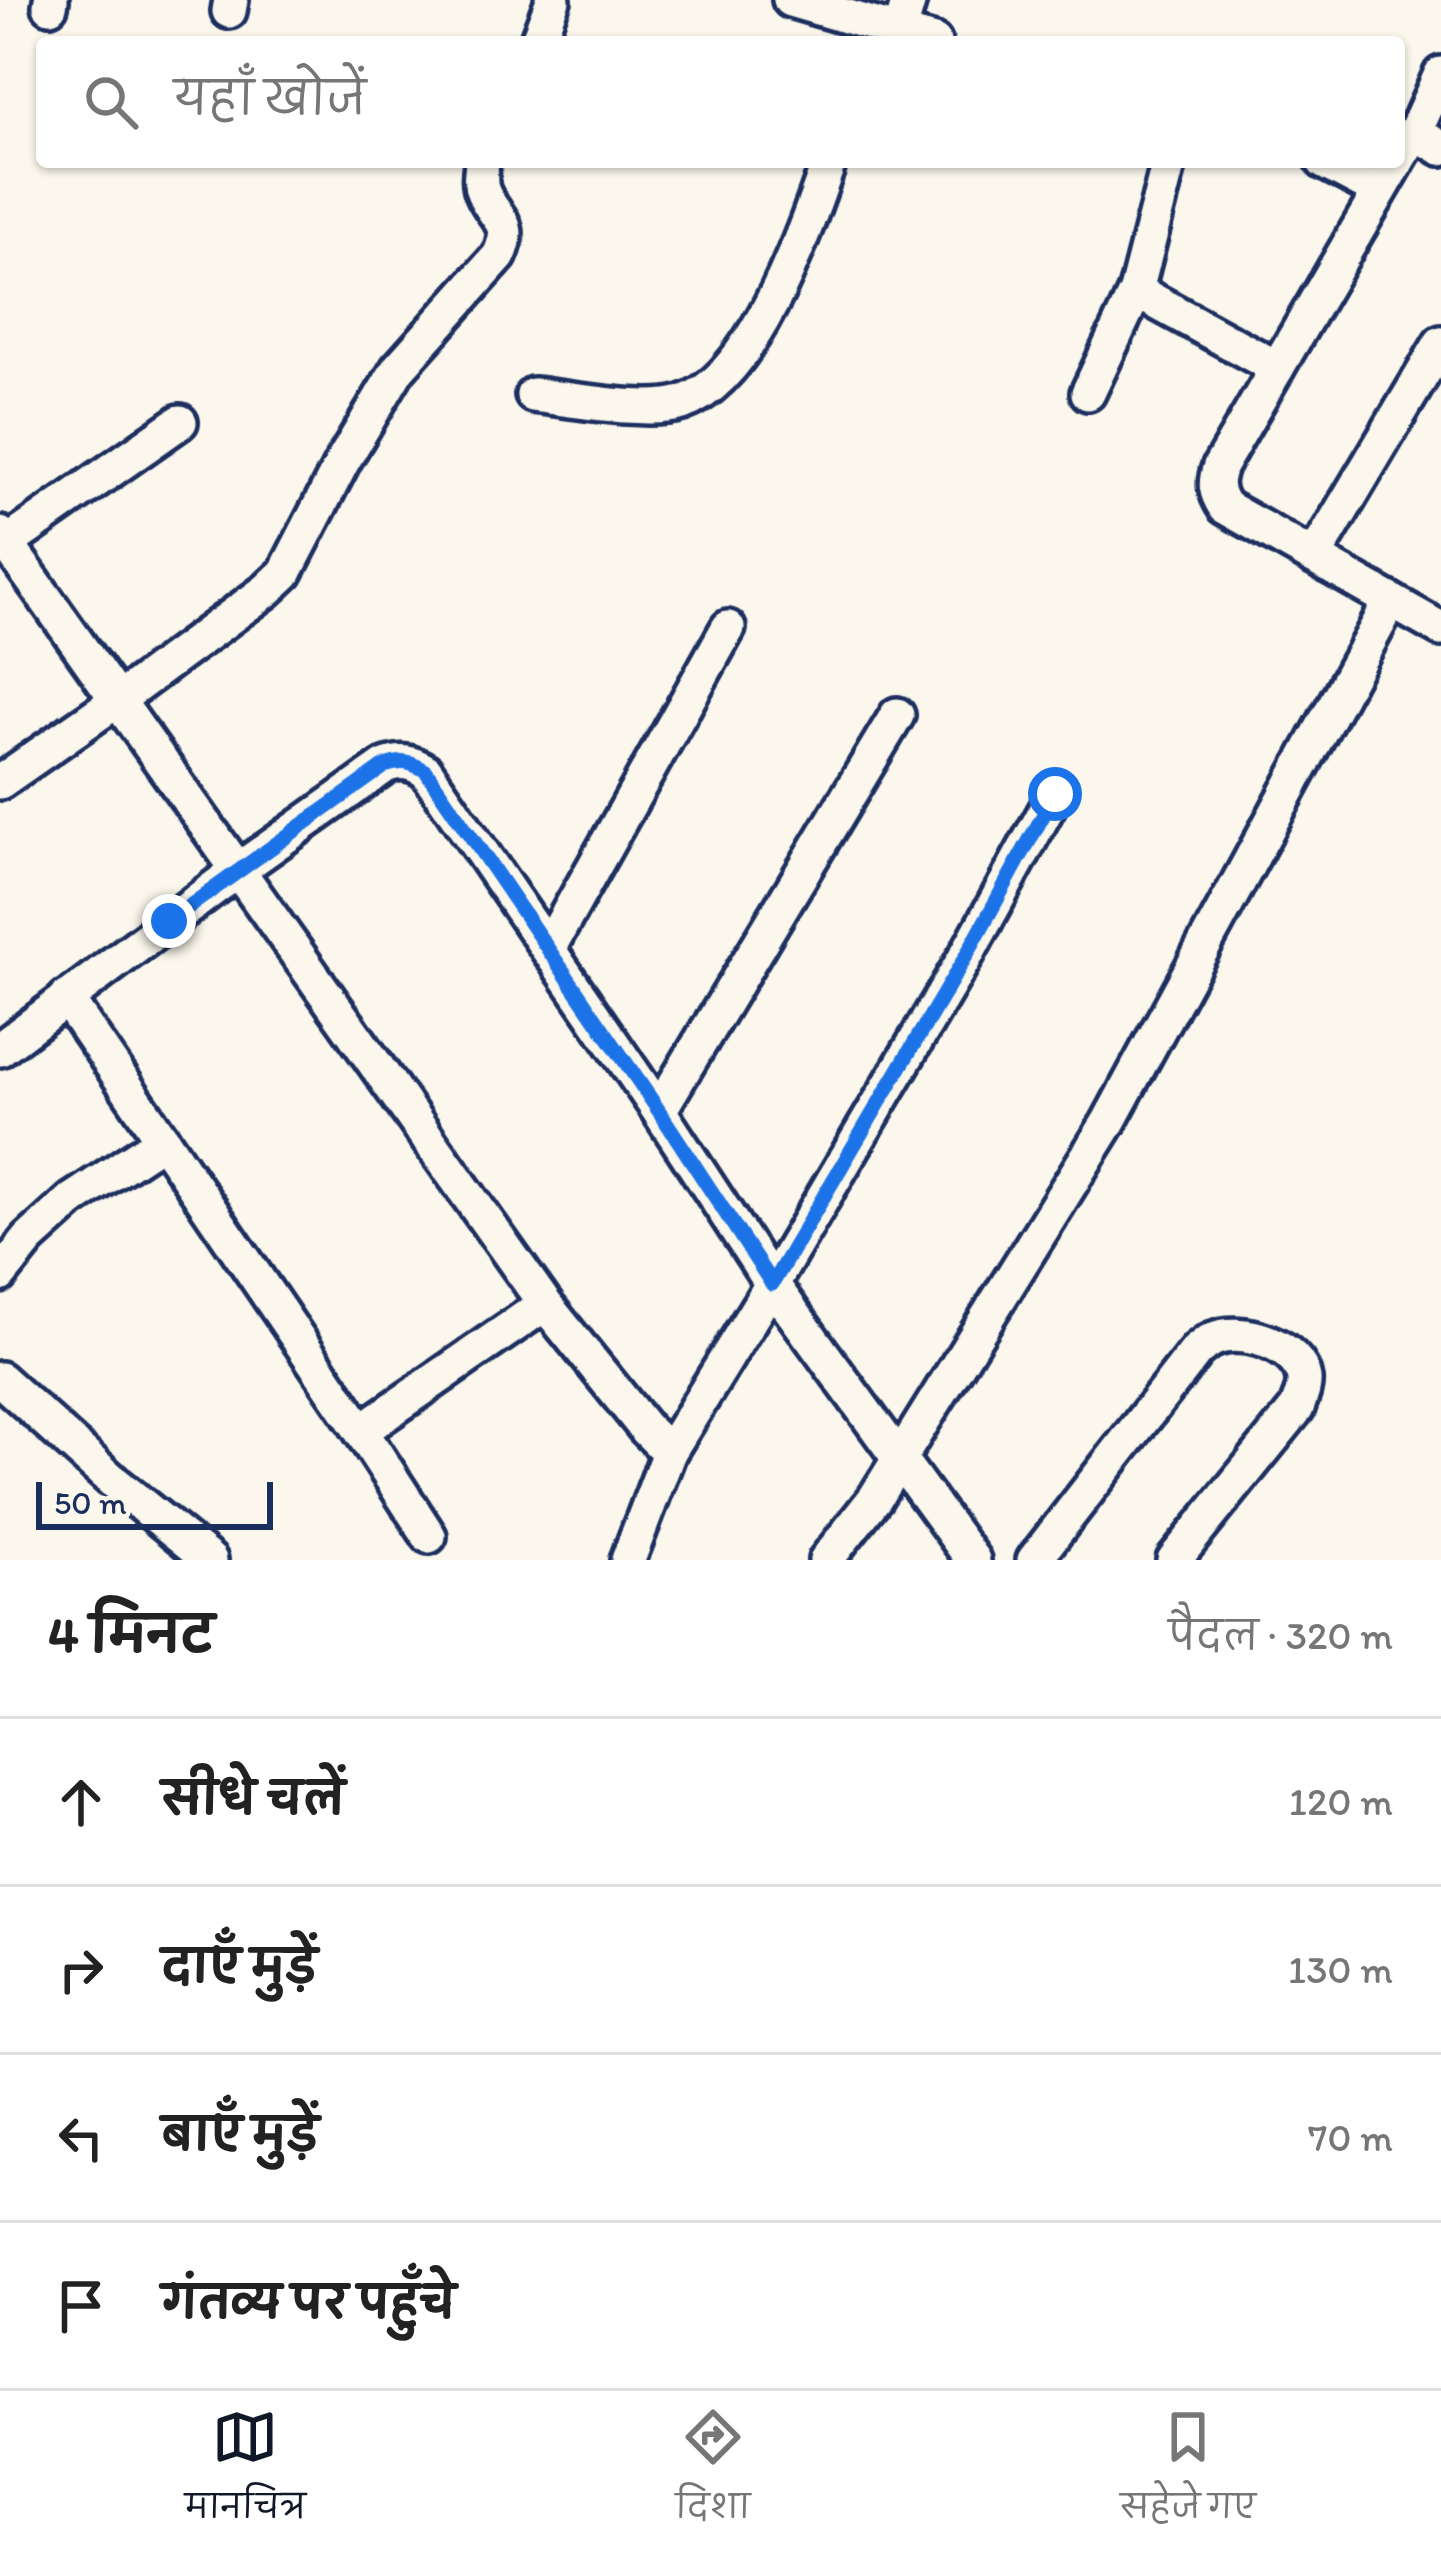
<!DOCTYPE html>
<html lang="hi">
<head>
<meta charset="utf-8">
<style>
  :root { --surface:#fff; --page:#f6f6f6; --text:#222; --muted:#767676; --line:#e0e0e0; --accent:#111827 }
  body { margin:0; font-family:Itim,"Playpen Sans Deva",sans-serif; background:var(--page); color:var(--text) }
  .scale { position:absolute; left:36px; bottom:30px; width:237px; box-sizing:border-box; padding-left:12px; border:6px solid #1b2f5e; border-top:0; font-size:33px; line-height:42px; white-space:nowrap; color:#1b2f5e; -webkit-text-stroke:9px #fbf7ec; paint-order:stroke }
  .stop { position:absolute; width:36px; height:36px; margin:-27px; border:9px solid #1a73e8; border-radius:50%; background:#fff }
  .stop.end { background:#1a73e8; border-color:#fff; box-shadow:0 3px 12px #0008 }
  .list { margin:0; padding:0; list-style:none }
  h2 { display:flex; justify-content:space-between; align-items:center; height:156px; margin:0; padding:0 48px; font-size:51px }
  h2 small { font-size:39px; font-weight:400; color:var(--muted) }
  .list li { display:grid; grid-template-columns:78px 1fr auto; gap:36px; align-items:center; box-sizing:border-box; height:168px; padding:0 48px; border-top:3px solid var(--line) }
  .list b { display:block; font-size:45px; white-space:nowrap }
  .list em { font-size:39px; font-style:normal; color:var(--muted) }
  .icon { flex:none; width:66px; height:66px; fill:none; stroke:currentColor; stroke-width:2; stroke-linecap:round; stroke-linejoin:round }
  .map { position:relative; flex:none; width:1441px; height:1560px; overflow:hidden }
  .search { position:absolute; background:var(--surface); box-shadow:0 3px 9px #0004; left:36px; right:36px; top:36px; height:132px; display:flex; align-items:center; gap:30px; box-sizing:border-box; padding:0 42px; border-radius:12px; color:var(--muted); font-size:45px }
  .sheet { height:828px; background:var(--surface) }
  nav { display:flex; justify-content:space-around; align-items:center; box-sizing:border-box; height:168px; border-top:3px solid var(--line); background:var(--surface); font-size:33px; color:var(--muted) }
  nav a { display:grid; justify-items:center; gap:6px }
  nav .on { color:var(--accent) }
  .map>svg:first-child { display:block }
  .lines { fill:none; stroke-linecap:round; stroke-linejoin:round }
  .minor-casing { stroke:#1b2f5e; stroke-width:42 }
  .minor { stroke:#fbf7ec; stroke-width:33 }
  .route { stroke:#1a73e8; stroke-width:15 }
</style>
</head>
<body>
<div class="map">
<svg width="1441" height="1560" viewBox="0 0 1441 1560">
  <rect width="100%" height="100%" fill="#fbf7ec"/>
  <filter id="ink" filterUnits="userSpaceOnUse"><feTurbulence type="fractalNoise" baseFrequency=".00833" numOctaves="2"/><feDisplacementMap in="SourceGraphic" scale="24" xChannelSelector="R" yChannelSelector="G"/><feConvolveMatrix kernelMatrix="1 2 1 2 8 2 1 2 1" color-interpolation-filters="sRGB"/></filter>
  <g filter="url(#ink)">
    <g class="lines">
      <defs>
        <g id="minor">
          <path d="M 790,0 L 934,42"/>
          <path d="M 50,6 L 51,0"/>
          <path d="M 229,11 L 231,0"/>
          <path d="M 900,31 L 909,0"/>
          <path d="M 537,42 L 553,0"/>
          <path d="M 1415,132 L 1441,148"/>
          <path d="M 1399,158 L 1415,132 L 1441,74"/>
          <path d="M 1324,162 L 1379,191"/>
          <path d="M 1397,162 L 1220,466 C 1214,483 1215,492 1225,507 L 1441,629"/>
          <path d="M 1136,291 L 1277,368"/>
          <path d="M 1088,393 L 1136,291 L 1169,162"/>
          <path d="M 533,395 C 570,399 649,414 682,403 C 755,378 805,230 829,162"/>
          <path d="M 0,534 L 545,1304 L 645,1428 L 669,1452"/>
          <path d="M 6,544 L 180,422"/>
          <path d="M 1314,557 L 1441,343"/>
          <path d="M 0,782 L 119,699 L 267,590 L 285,573 L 343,461 L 398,369 L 499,256 C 515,221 495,221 483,192 C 479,182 481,173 482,162"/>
          <path d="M 548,949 L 728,628"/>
          <path d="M 66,998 L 361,1431 L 429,1536"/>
          <path d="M 0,1049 L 238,870 L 385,766 C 402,760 411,762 426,771 L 659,1111 L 772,1284 L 973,1560"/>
          <path d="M 659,1111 L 897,715"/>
          <path d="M 0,1275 L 29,1239 L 72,1200 L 163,1140"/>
          <path d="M 0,1379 L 114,1482 L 210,1560"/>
          <path d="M 361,1431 L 545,1304"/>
          <path d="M 628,1560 L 669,1452 L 772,1284 L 966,956 L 1055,794"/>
          <path d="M 826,1560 L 875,1498 L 1108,1123 L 1391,601"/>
          <path d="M 1034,1560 L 1197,1350 C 1203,1346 1207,1341 1214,1339 C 1242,1327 1299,1345 1304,1379 C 1305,1389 1300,1398 1297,1408 L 1174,1560"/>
        </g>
      </defs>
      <!-- minor casing -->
      <use href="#minor" class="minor-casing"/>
      <!-- minor -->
      <use href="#minor" class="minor"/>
    </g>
  </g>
  <g class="lines" filter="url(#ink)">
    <!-- route -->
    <path class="route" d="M 169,921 L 385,766 C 402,760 411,762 426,771 L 659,1111 L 772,1284 L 966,956 L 1055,794"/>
  </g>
</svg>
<div class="scale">50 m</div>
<div class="stop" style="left:1055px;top:794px"></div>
<div class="stop end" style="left:169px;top:921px"></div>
<div class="search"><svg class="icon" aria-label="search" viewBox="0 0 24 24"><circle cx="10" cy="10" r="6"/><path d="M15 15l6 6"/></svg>यहाँ खोजें</div>
</div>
<section class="sheet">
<h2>4 मिनट<small>पैदल · 320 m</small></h2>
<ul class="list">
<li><svg class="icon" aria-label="ahead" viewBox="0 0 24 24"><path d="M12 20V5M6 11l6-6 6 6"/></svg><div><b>सीधे चलें</b></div><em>120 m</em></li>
<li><svg class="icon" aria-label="right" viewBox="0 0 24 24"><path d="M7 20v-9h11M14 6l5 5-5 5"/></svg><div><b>दाएँ मुड़ें</b></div><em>130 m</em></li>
<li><svg class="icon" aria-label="left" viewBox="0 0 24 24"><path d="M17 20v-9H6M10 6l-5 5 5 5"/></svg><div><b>बाएँ मुड़ें</b></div><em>70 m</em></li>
<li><svg class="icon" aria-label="arrive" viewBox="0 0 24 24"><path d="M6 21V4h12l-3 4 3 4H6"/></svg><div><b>गंतव्य पर पहुँचे</b></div></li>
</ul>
</section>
<nav>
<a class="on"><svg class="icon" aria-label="map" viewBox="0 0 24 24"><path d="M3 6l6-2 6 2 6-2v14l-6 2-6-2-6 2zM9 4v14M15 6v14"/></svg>मानचित्र</a>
<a><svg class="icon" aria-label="directions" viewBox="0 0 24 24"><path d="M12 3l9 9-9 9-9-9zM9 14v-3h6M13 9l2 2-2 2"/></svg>दिशा</a>
<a><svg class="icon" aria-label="saved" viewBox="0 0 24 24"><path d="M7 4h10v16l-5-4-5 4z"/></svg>सहेजे गए</a>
</nav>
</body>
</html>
